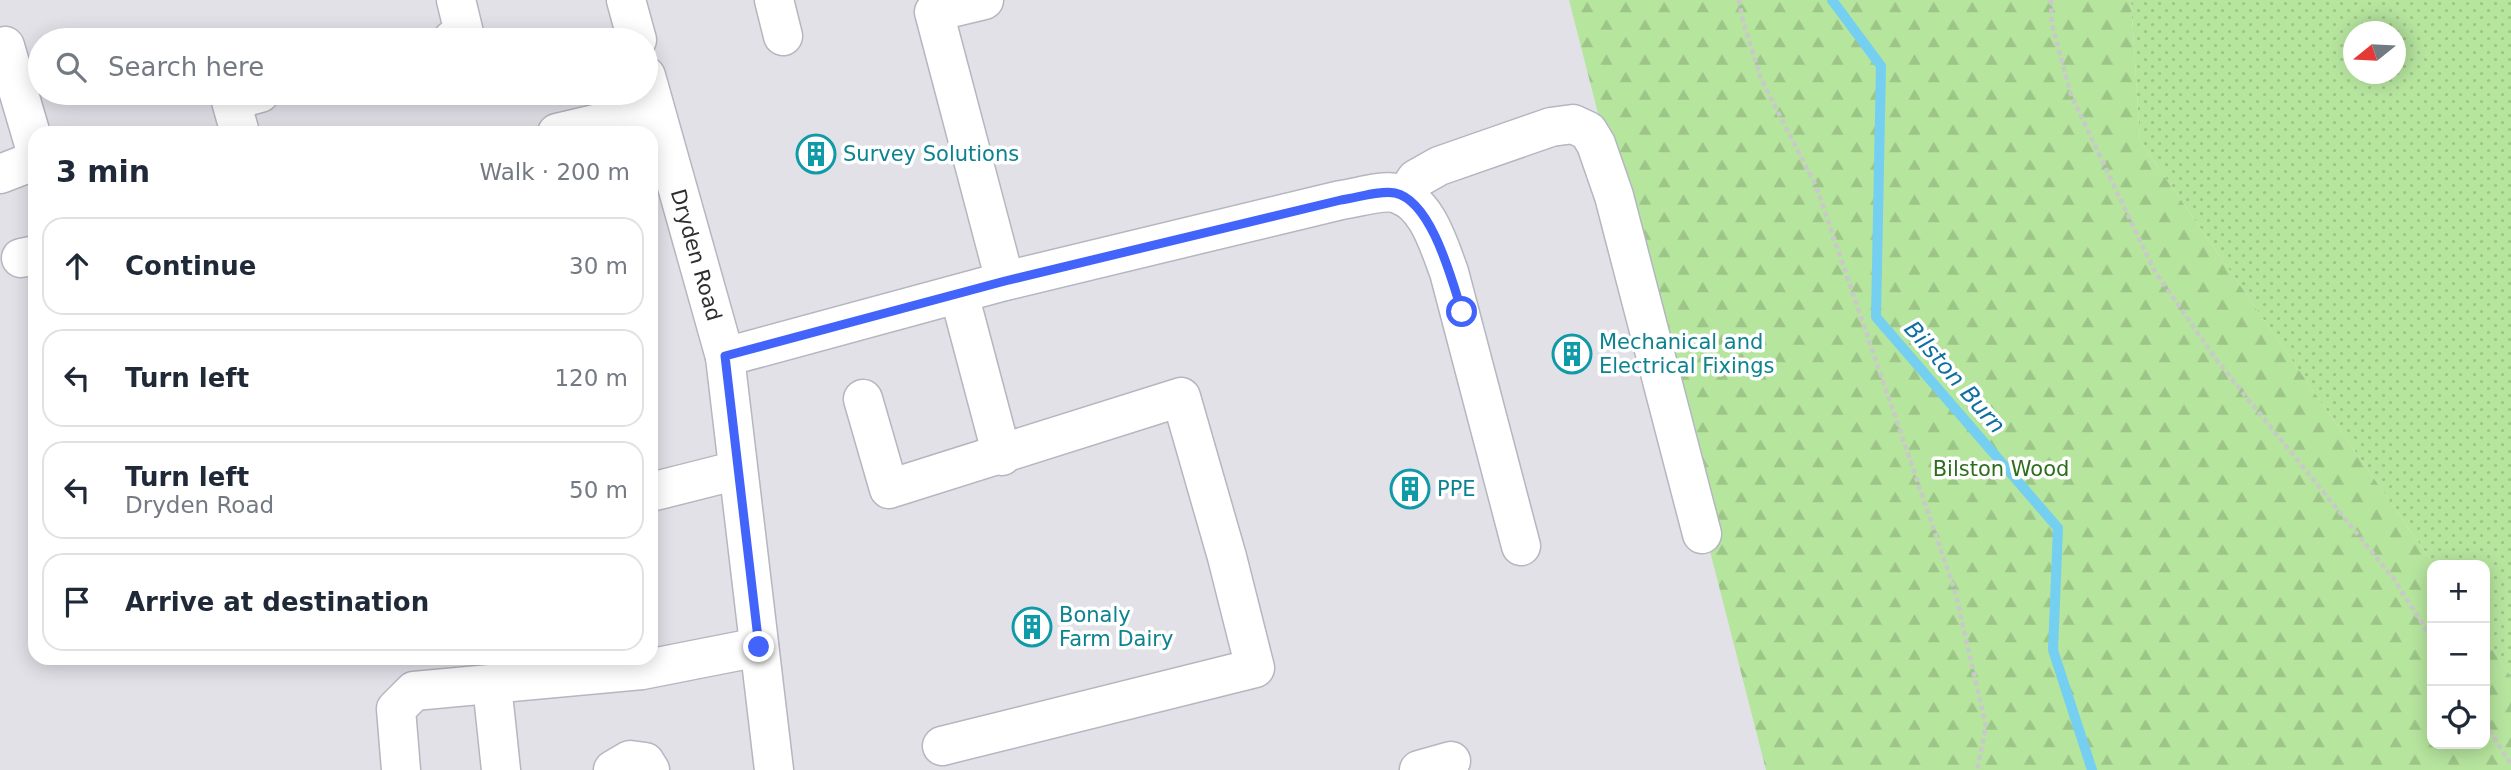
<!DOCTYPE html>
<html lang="en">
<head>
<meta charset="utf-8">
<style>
  :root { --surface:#fff; --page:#f6f6f7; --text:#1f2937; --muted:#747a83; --line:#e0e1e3 }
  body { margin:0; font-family:"DejaVu Sans",sans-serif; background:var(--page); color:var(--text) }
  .controls { position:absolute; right:21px; bottom:21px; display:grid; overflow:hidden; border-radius:14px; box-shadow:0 4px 18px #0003 }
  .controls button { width:63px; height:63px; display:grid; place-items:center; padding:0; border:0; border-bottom:2px solid var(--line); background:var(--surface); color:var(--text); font:35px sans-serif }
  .compass { position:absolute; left:2343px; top:21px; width:63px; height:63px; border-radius:50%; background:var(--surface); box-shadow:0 4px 18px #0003; rotate:252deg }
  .stop { position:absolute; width:21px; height:21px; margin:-16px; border:5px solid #4264fb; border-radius:50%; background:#fff }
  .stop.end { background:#4264fb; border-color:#fff; box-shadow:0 2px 7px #0008 }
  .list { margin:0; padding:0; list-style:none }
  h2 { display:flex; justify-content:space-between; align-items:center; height:91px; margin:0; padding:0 28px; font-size:30px }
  h2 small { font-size:23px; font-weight:400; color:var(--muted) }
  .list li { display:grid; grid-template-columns:46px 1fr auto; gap:21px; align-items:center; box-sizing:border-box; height:98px; margin:0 14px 14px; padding:0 14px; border:2px solid var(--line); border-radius:21px }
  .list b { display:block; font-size:26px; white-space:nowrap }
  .list p { margin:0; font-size:23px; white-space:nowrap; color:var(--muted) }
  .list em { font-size:23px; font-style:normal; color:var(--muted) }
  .icon { flex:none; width:38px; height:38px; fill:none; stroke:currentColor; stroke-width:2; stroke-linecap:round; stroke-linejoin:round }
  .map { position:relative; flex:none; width:2511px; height:770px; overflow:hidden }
  .search { position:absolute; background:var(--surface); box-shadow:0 4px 18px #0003; left:28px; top:28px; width:630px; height:77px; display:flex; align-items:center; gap:18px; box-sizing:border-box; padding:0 24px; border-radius:38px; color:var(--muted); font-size:26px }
  .panel { position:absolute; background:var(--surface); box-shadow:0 4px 18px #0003; left:28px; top:126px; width:630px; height:539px; border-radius:21px }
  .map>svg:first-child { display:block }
  .industrial { fill:#e3e1e8; fill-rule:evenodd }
  .grass { fill:url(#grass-dots); fill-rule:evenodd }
  .forest { fill:url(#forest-firs) }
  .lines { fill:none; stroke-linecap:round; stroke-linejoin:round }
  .stream { stroke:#75cff0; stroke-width:10 }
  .minor-casing { stroke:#b4b7c1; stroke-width:41 }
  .path { stroke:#c9c9c9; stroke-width:4.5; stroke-dasharray:5 3.5; stroke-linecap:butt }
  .minor { stroke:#fff; stroke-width:38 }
  .route { stroke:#4264fb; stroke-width:9 }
  .labels { text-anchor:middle; stroke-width:7; stroke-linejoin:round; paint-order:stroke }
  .culture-label { font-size:21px; fill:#0d838f; stroke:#fff; text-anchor:start }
  .street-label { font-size:21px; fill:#2e2e2e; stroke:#fff }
  .park-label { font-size:21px; fill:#2c6e1b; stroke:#fff }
  .water-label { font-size:23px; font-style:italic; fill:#0d6fa3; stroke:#fff }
</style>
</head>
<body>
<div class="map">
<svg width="2511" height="770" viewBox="0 0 2511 770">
  <defs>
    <pattern id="grass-dots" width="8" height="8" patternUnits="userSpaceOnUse" patternTransform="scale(1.75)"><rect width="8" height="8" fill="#b6e59e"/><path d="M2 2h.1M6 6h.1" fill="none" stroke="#9dc588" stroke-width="1.8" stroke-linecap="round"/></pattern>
    <pattern id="forest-firs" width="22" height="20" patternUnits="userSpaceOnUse" patternTransform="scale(1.75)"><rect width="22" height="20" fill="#b6e59e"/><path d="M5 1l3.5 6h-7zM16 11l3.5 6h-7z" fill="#9dc588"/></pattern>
  </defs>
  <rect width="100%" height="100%" fill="#efe9e1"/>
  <!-- industrial -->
  <path class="industrial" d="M 0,0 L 1580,0 L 1785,770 L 0,770 ZM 40,40 L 646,40 L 646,93 L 40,93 ZM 35,133 L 651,133 L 651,658 L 35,658 Z"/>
  <!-- grass -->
  <path class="grass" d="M 2131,0 L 2511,0 L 2511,677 L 2485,639 L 2485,565 L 2434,565 L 2140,141 ZM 2354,32 L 2396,32 L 2396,74 L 2354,74 Z"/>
  <!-- forest -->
  <path class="forest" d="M 1569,0 L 2131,0 L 2140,141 L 2434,565 L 2432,744 L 2485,744 L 2485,639 L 2511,677 L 2511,770 L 1766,770 Z"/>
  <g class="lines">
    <!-- stream -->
    <path class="stream" d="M 1832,0 L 1881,66 L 1876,317 L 2058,528 L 2053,650 L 2092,770"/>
    <defs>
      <g id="minor">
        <path d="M 626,0 L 637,40"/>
        <path d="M 774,0 L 783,36"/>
        <path d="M 984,0 L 934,12 L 1005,281"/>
        <path d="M 452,40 L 465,37 L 456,0"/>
        <path d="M 5,46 L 35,148"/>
        <path d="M 646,76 L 725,357 L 774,770"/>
        <path d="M 240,133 L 231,101 L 260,93"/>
        <path d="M 557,133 L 654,110"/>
        <path d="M 0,174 L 26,164 L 35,165"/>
        <path d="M 1404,197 L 1416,179 L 1439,166 L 1551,127 L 1573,124 L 1588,131 L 1596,144 L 1614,196 L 1702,534"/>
        <path d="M 21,258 L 35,255"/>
        <path d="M 959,294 L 1002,456"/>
        <path d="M 725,357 L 1005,281 L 1341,200 C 1357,198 1380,190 1395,193 C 1427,201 1439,246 1449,272 L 1521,546"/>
        <path d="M 863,399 L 889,489 L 1181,397 L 1227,557 L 1255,668 L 942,746"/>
        <path d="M 651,492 L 738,470"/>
        <path d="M 492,685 L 501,770"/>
        <path d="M 401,770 L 396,709 L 414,691 L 642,670 L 759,647"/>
        <path d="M 613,770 L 630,760 L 645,762 L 650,770"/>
        <path d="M 1419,770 L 1451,761"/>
      </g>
    </defs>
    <!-- minor casing -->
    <use href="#minor" class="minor-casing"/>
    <!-- path -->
    <g class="path">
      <path d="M 1739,0 L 1743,21 L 1761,79 L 1816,186 L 1955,591 L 1986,727 L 1977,770"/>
      <path d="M 2051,0 L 2052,25 L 2071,95 L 2154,270 L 2218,362 L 2393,578 L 2432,639"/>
      <path d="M 2485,723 L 2511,764"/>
    </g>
    <!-- minor -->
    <use href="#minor" class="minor"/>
  </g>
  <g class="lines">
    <!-- route -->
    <path class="route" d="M 759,647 L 725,356 L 1005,281 L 1341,200 C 1357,198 1380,190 1395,193 C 1432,201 1452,281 1462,312"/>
  </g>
  <!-- icons -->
  <defs>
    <symbol id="building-ring" viewBox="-11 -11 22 22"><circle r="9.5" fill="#fff" stroke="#0f9aa8" stroke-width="1.5"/><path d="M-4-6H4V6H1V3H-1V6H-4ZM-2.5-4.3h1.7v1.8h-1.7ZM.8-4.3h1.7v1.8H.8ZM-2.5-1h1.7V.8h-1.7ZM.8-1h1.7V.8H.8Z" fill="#0f9aa8"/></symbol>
  </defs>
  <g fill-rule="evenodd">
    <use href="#building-ring" x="794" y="132" width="44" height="44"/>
    <use href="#building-ring" x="1550" y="332" width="44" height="44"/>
    <use href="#building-ring" x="1388" y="467" width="44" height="44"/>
    <use href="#building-ring" x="1010" y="605" width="44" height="44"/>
  </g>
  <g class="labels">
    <!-- culture labels -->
    <g class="culture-label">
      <text x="843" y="161">Survey Solutions</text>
      <text x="1599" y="349">Mechanical and<tspan x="1599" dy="24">Electrical Fixings</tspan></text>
      <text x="1437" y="496">PPE</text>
      <text x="1059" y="622">Bonaly<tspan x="1059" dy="24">Farm Dairy</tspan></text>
    </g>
    <!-- street labels -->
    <g class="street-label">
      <text transform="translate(696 255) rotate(74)" y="7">Dryden Road</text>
    </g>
    <!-- park labels -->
    <g class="park-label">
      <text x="2001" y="476">Bilston Wood</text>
    </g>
    <!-- water labels -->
    <g class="water-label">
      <text transform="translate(1955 377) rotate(49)" y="8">Bilston Burn</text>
    </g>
  </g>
</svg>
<div class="controls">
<button>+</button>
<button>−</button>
<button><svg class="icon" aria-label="locate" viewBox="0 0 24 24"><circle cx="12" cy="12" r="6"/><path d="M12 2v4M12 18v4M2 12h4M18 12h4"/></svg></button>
</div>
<svg class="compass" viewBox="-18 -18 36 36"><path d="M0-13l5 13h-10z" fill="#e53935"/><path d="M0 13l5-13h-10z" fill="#747a83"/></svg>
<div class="stop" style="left:1462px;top:312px"></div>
<div class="stop end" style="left:759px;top:647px"></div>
<div class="search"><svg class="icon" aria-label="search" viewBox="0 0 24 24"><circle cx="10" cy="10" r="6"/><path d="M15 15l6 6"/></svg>Search here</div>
<section class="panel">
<h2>3 min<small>Walk · 200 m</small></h2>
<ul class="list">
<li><svg class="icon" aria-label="ahead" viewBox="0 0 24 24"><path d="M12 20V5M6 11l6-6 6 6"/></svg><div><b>Continue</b></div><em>30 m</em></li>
<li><svg class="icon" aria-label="left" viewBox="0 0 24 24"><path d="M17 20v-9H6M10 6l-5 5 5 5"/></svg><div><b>Turn left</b></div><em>120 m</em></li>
<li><svg class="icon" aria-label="left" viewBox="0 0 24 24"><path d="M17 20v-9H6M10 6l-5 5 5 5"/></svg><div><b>Turn left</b><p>Dryden Road</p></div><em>50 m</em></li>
<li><svg class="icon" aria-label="arrive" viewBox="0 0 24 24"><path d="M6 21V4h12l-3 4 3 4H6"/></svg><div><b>Arrive at destination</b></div></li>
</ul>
</section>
</div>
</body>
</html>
